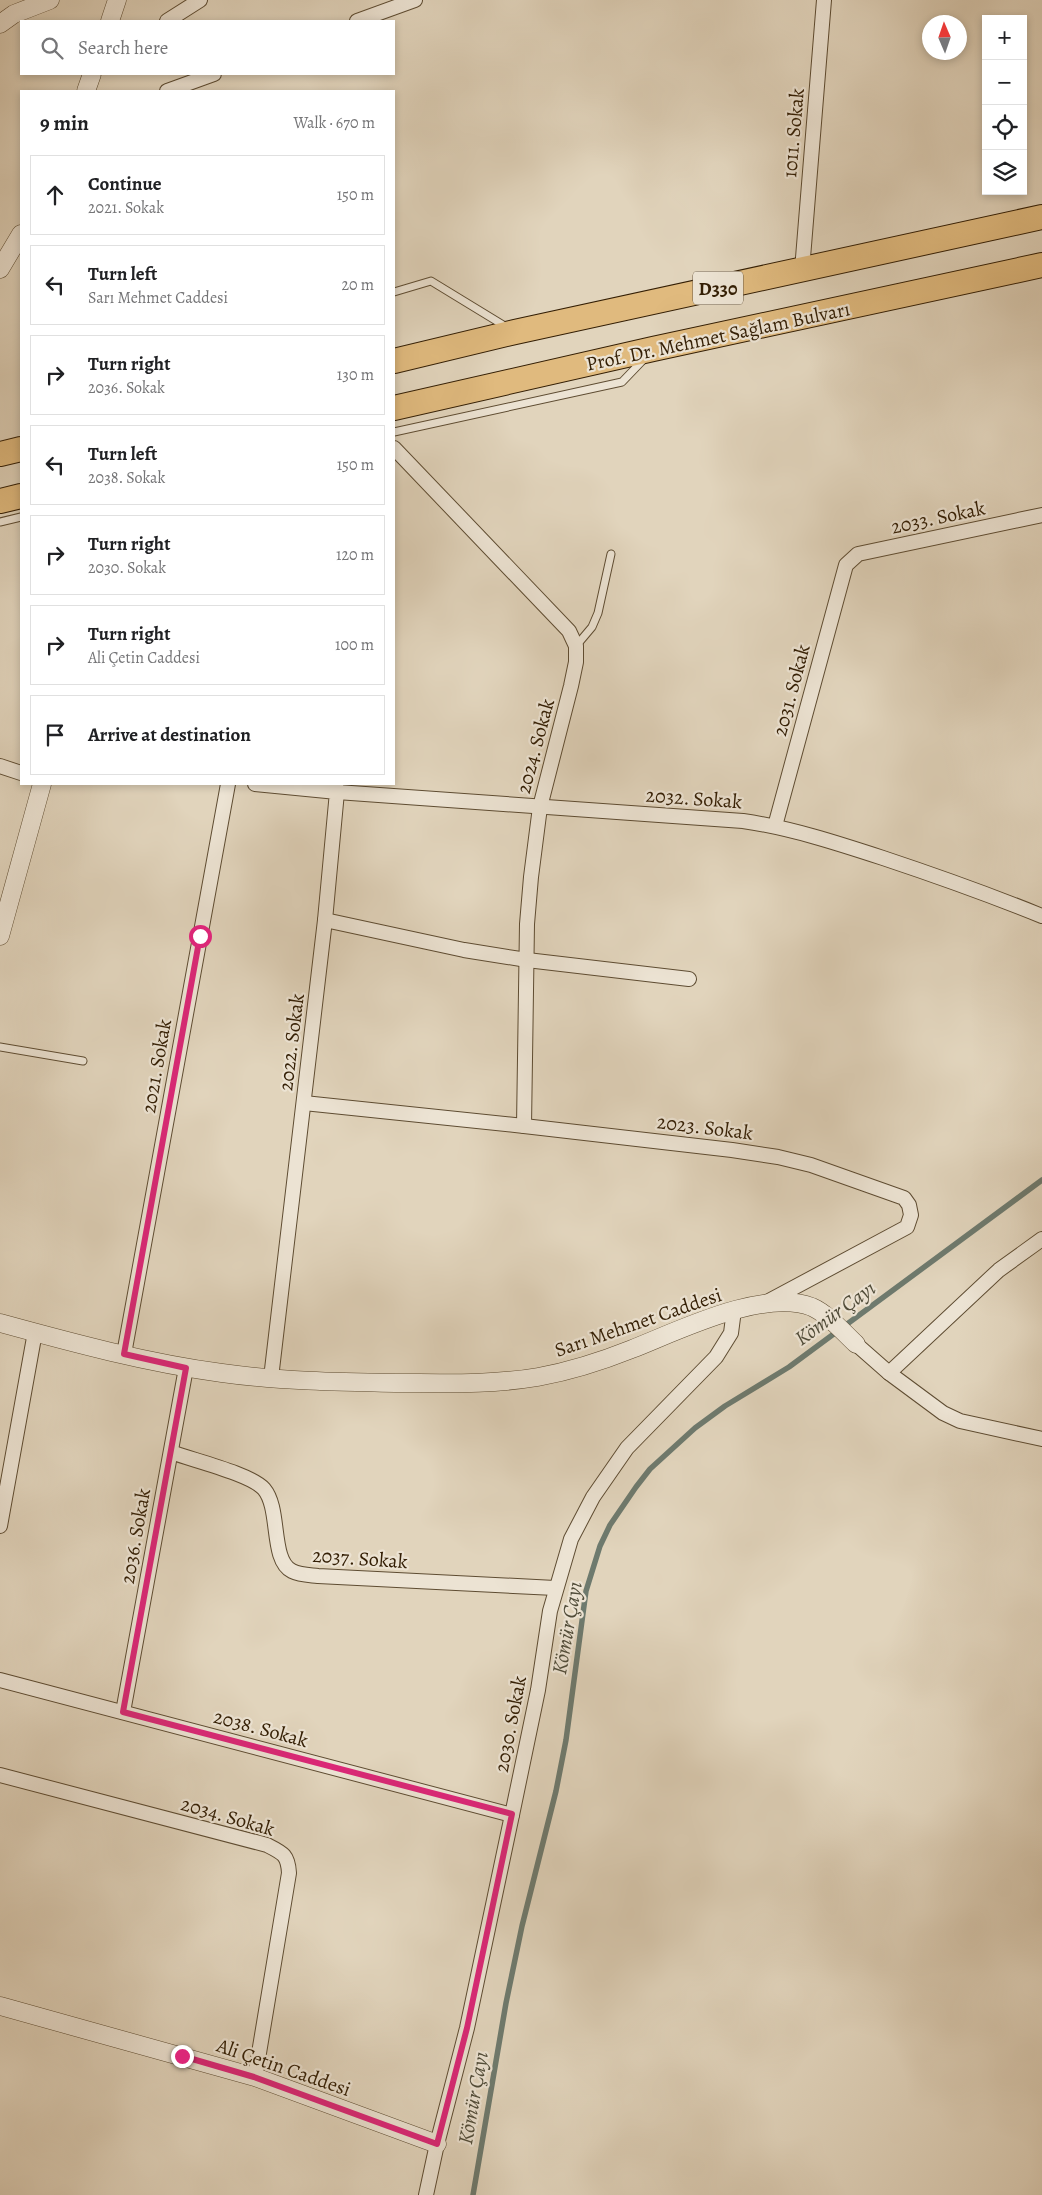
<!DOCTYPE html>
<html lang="en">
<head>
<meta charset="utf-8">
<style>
  :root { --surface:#fff; --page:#f2f2f2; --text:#202124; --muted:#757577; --line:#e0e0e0 }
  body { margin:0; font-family:Alegreya,serif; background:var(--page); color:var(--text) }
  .controls { position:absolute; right:15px; top:15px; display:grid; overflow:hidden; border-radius:0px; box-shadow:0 2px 8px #0003 }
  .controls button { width:45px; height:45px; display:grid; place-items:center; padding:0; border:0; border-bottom:1px solid var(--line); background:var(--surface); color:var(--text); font:25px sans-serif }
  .compass { position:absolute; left:922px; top:15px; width:45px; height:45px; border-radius:50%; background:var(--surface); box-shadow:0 2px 8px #0003; rotate:358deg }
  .stop { position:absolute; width:15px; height:15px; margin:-11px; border:4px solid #db2777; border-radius:50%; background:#fff }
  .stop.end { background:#db2777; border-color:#fff; box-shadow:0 1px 5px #0008 }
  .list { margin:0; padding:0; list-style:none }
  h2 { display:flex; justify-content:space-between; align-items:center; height:65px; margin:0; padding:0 20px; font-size:21px }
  h2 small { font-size:16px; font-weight:400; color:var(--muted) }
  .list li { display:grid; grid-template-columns:32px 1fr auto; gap:15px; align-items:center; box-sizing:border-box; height:80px; margin:0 10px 10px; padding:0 10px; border:1px solid var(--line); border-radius:0px }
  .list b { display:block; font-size:19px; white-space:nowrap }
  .list p { margin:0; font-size:16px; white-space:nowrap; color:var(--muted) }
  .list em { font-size:16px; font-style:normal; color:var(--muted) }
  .icon { flex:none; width:28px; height:28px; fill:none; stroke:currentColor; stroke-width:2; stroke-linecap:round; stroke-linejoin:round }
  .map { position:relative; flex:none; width:1042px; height:2195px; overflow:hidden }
  .search { position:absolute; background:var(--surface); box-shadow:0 2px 8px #0003; left:20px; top:20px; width:375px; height:55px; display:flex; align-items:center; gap:12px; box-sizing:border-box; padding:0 18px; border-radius:0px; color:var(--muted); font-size:19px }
  .panel { position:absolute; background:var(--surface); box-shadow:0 2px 8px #0003; left:20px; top:90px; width:375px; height:695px; border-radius:0px }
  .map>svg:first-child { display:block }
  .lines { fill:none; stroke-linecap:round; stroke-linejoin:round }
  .stream { stroke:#6e7a6e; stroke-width:5.5 }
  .service-casing { stroke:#5e4c32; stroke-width:9 }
  .minor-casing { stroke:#5e4c32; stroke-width:16 }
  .tertiary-casing { stroke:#5e4c32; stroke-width:19 }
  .trunk-casing { stroke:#331e04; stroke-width:26 }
  .service { stroke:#ece3d3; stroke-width:7 }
  .minor { stroke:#ece3d3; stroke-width:14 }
  .tertiary { stroke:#ece3d3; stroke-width:18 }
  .trunk { stroke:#e0ba7e; stroke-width:24 }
  .route { stroke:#db2777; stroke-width:6 }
  .labels { text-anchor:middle; stroke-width:4.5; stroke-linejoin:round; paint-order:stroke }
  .shield { fill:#ece3d3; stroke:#6a5942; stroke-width:1 }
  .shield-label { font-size:19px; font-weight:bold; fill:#331e04 }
  .street-label { font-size:20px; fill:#331e04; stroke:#ece3d3 }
  .water-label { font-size:21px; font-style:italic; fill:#504c39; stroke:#ece3d3 }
</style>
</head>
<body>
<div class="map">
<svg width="1042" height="2195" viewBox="0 0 1042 2195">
  <rect width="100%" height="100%" fill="#e1d4bc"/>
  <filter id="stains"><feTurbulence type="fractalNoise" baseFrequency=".004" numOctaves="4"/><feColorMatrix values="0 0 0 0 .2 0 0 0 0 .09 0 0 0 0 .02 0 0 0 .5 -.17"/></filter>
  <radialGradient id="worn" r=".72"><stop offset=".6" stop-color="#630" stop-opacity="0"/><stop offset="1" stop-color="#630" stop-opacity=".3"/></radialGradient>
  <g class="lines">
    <!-- stream -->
    <path class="stream" d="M 473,2195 L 506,2003 L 522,1926 L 556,1791 L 566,1740 L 586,1591 L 600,1546 L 610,1525 L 636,1487 L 650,1469 L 695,1428 L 725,1406 L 789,1367 L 1042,1180"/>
    <defs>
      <g id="service">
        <path d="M 394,292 L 431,281 L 508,328"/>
        <path d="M 394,432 L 622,382 L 645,358"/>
        <path d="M 0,522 L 21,517"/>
        <path d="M 576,646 L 592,627 L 598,613 L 611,554"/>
        <path d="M 0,1047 L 83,1061"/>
      </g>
      <g id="minor">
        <path d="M 167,21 L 200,0"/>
        <path d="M 357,21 L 415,0"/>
        <path d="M 167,91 L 214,74"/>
        <path d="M 802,270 L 824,0"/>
        <path d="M 394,448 L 569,631 L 576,646 L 576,662 L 571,686 L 540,807 L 531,877 L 527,924 L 524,1126"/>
        <path d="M 0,766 L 21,773"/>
        <path d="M 255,784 L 337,792 L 325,920 L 271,1378"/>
        <path d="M 336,784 L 337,792 L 743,821 C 791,828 837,843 883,858 C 937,876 990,895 1042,916"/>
        <path d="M 775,826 L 846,565 L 858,554 L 1042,515"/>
        <path d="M 325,920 L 464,950 L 527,960 L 689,979"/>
        <path d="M 304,1103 L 524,1126 L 732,1150 L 778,1157 L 811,1165 L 904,1198 L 909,1205 L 911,1215 L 907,1227 L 767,1302"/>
        <path d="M 856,1344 L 889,1373 L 999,1270 L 1042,1239"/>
        <path d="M 124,1354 L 228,784"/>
        <path d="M 889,1373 L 943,1413 L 960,1421 L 1042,1439"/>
        <path d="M 171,1452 C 192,1460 251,1474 264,1489 C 281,1509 270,1560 292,1571 C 300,1575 310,1575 318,1576 L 555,1588"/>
        <path d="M 0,1526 L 35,1332"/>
        <path d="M 0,1680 L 512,1815"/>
        <path d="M 123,1712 L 186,1368"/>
        <path d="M 0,1775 L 267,1845 C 283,1853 288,1855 289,1873 L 255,2077"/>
        <path d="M 426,2195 L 437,2144 L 467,2028 L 512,1815 L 538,1690 L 550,1611 L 571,1539 L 593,1497 L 627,1448 L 716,1357 L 731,1333 L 734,1310"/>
      </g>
      <g id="tertiary">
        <path d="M 110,21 L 117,0"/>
        <path d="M 0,24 L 14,14 L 50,0"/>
        <path d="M 86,91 L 92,74"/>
        <path d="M 0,269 L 21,234"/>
        <path d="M 0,936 L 42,784"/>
        <path d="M 0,1323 C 73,1343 147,1363 222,1373 C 279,1381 338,1382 396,1383 C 443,1383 491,1385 538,1377 C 571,1371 602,1361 632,1349 C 678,1331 763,1288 812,1307 C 828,1314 843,1332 856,1344"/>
        <path d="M 0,2006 L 255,2077 L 437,2144"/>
      </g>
      <g id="trunk">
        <path d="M 394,361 L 515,332 L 1042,217"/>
        <path d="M 394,408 L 653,349 L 1042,265"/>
        <path d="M 0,454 L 21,449"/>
        <path d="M 0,501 L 21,496"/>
      </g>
    </defs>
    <!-- service casing -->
    <use href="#service" class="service-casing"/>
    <!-- minor casing -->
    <use href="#minor" class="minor-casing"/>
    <!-- tertiary casing -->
    <use href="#tertiary" class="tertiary-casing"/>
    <!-- trunk casing -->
    <use href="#trunk" class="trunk-casing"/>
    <!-- service -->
    <use href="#service" class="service"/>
    <!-- minor -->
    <use href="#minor" class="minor"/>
    <!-- tertiary -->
    <use href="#tertiary" class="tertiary"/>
    <!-- trunk -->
    <use href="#trunk" class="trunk"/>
  </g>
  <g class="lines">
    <!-- route -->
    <path class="route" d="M 182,2056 L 254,2077 L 437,2144 L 467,2028 L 512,1814 L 123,1712 L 186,1368 L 124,1354 L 200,936"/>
  </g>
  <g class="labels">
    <!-- shield labels -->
    <rect class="shield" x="693" y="271.5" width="50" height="33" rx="4"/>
    <g class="shield-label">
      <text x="718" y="295">D330</text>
    </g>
    <!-- street labels -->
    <g class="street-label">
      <text transform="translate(793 133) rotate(-85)" y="7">1011. Sokak</text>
      <text transform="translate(718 336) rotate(-12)" y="7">Prof. Dr. Mehmet Sağlam Bulvarı</text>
      <text transform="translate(938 517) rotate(-12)" y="7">2033. Sokak</text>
      <text transform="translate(791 690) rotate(-75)" y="7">2031. Sokak</text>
      <text transform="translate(535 746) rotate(-75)" y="7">2024. Sokak</text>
      <text transform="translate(694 798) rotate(4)" y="7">2032. Sokak</text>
      <text transform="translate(291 1042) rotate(-83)" y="7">2022. Sokak</text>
      <text transform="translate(156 1066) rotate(-80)" y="7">2021. Sokak</text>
      <text transform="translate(705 1127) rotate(7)" y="7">2023. Sokak</text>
      <text transform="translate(638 1322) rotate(-19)" y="7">Sarı Mehmet Caddesi</text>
      <text transform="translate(135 1536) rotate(-80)" y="7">2036. Sokak</text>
      <text transform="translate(360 1558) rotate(4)" y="7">2037. Sokak</text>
      <text transform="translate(510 1724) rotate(-79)" y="7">2030. Sokak</text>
      <text transform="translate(261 1728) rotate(15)" y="7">2038. Sokak</text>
      <text transform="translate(228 1816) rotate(16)" y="7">2034. Sokak</text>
      <text transform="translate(284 2067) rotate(19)" y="7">Ali Çetin Caddesi</text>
    </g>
    <!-- water labels -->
    <g class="water-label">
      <text transform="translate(835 1313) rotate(-36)" y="7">Kömür Çayı</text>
      <text transform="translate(567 1628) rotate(-80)" y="7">Kömür Çayı</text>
      <text transform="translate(473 2098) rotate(-80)" y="7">Kömür Çayı</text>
    </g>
  </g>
  <rect width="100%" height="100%" filter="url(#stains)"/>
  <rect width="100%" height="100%" fill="url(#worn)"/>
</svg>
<div class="controls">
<button>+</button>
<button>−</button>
<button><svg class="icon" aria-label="locate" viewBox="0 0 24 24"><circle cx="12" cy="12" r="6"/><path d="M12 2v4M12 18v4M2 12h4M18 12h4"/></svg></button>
<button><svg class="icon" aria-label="layers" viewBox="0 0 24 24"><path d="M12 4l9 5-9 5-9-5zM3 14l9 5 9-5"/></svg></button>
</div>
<svg class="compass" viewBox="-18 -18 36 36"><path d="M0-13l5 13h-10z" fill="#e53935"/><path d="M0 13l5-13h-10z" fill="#757577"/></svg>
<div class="stop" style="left:200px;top:936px"></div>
<div class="stop end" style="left:182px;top:2056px"></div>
<div class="search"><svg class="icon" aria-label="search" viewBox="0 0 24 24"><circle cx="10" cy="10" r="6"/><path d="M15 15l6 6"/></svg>Search here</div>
<section class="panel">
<h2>9 min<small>Walk · 670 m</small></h2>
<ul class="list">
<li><svg class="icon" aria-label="ahead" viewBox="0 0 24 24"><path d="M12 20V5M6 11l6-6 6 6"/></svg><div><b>Continue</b><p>2021. Sokak</p></div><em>150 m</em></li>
<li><svg class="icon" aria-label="left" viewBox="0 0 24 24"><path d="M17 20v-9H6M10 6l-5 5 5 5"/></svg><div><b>Turn left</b><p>Sarı Mehmet Caddesi</p></div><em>20 m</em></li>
<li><svg class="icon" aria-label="right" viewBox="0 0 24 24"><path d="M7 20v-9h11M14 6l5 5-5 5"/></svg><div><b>Turn right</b><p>2036. Sokak</p></div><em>130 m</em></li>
<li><svg class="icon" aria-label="left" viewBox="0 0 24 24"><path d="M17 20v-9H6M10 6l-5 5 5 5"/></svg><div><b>Turn left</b><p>2038. Sokak</p></div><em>150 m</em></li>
<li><svg class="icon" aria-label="right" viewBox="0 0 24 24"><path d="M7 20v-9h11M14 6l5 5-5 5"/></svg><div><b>Turn right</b><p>2030. Sokak</p></div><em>120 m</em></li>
<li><svg class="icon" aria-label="right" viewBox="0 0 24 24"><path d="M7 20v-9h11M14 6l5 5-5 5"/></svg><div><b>Turn right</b><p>Ali Çetin Caddesi</p></div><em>100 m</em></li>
<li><svg class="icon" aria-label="arrive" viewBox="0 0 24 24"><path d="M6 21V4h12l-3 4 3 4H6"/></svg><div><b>Arrive at destination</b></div></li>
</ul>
</section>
</div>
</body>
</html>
